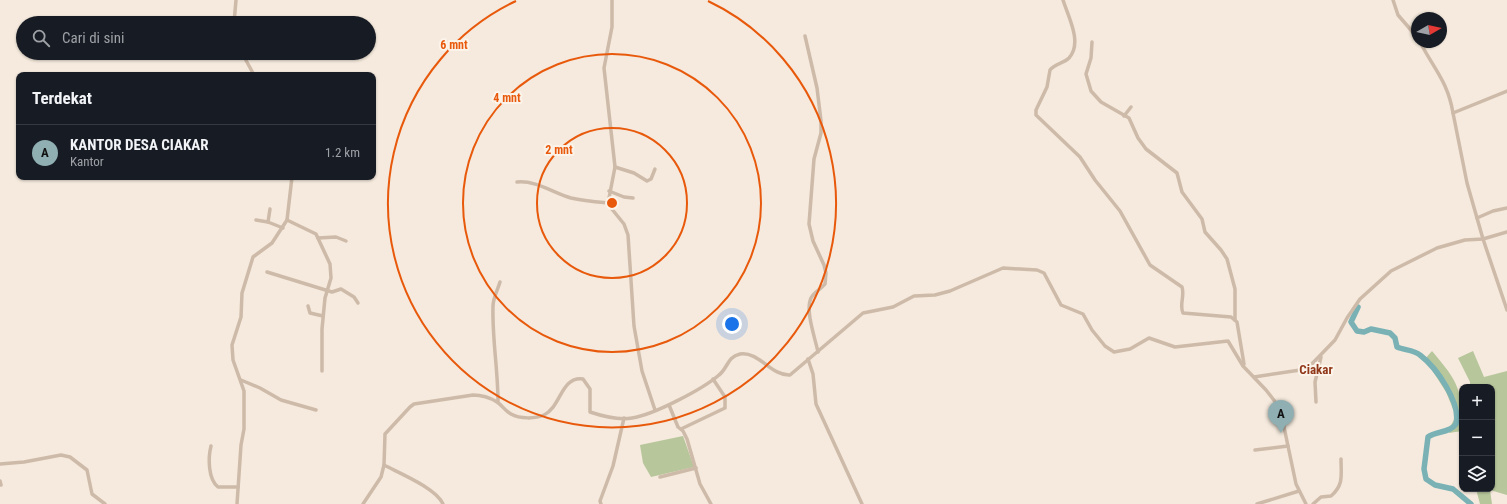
<!DOCTYPE html>
<html lang="id">
<head>
<meta charset="utf-8">
<style>
  :root { --surface:#171b24; --page:#242831; --text:#f1f3f6; --muted:#9ea1a6; --line:#363941; --accent:#90afb2 }
  body { margin:0; font-family:"Roboto Condensed",sans-serif; background:var(--page); color:var(--text) }
  .controls { position:absolute; right:12px; bottom:12px; display:grid; overflow:hidden; border-radius:8px; box-shadow:0 1px 3px #0004 }
  .controls button { width:36px; height:36px; display:grid; place-items:center; padding:0; border:0; border-bottom:1px solid var(--line); background:var(--surface); color:var(--text); font:20px sans-serif }
  .compass { position:absolute; left:1411px; top:12px; width:36px; height:36px; border-radius:50%; background:var(--surface); box-shadow:0 1px 3px #0004; rotate:81deg }
  .you { position:absolute; left:732px; top:324px; width:14px; height:14px; margin:-10px; border:3px solid #fff; border-radius:50%; background:#1a73e8; box-shadow:0 0 0 6px #1a73e833 }
  .badge { display:grid; place-items:center; width:26px; height:26px; border-radius:50%; background:var(--accent); color:#111; font-size:13px; font-weight:700 }
  .pin { position:absolute; translate:-50% -33px; filter:drop-shadow(0 1px 2px #0008) }
  .pin::after { content:''; position:absolute; top:21px; width:14px; height:12px; background:inherit; clip-path:polygon(0 0,100% 0,50% 100%) }
  .list { margin:0; padding:0; list-style:none }
  h2 { display:flex; justify-content:space-between; align-items:center; height:52px; margin:0; padding:0 16px; font-size:17px }
  h2 small { font-size:13px; font-weight:400; color:var(--muted) }
  .list li { display:grid; grid-template-columns:26px 1fr auto; gap:12px; align-items:center; box-sizing:border-box; height:56px; padding:0 16px; border-top:1px solid var(--line) }
  .list b { display:block; font-size:15px; white-space:nowrap }
  .list p { margin:0; font-size:13px; white-space:nowrap; color:var(--muted) }
  .list em { font-size:13px; font-style:normal; color:var(--muted) }
  .icon { flex:none; width:22px; height:22px; fill:none; stroke:currentColor; stroke-width:2; stroke-linecap:round; stroke-linejoin:round }
  .map { position:relative; flex:none; width:1507px; height:504px; overflow:hidden }
  .search { position:absolute; background:var(--surface); box-shadow:0 1px 3px #0004; left:16px; top:16px; width:360px; height:44px; display:flex; align-items:center; gap:10px; box-sizing:border-box; padding:0 14px; border-radius:22px; color:var(--muted); font-size:15px }
  .panel { position:absolute; background:var(--surface); box-shadow:0 1px 3px #0004; left:16px; top:72px; width:360px; height:108px; border-radius:8px }
  .map>svg:first-child { display:block }
  .green { fill:#b7c69b }
  .lines { fill:none; stroke-linecap:round; stroke-linejoin:round }
  .river { stroke:#79b1b5; stroke-width:5.5 }
  .minor { stroke:#cebaa8; stroke-width:3.5 }
  .ring { fill:none; stroke:#e8590c; stroke-width:2 }
  .labels { text-anchor:middle; stroke-width:4; stroke-linejoin:round; paint-order:stroke }
  .quarter-label { font-size:13px; font-weight:bold; fill:#91381a; stroke:#fcf4ea }
  .centre { fill:#e8590c; stroke:#fcf4ea; stroke-width:2 }
  .ring-label { font-size:12px; text-anchor:middle; font-weight:bold; fill:#e8590c; stroke:#fcf4ea; stroke-width:4; stroke-linejoin:round; paint-order:stroke }
</style>
</head>
<body>
<div class="map">
<svg width="1507" height="504" viewBox="0 0 1507 504">
  <rect width="100%" height="100%" fill="#f5eadd"/>
  <!-- green -->
  <g class="green">
    <path d="M 1432,351 C 1459,383 1462,389 1462,431 L 1449,433 L 1450,427 L 1456,416 L 1446,392 L 1425,359 Z"/>
    <path d="M 1473,351 L 1484,377 L 1507,371 L 1507,495 L 1490,490 L 1492,504 L 1480,504 L 1476,489 L 1492,489 L 1492,387 L 1470,387 L 1470,382 L 1458,358 Z"/>
    <path d="M 683,436 L 694,467 L 651,477 L 643,463 L 640,445 Z"/>
  </g>
  <g class="lines">
    <!-- river -->
    <path class="river" d="M 1358,307 L 1351,322 L 1357,331 L 1364,332 L 1371,329 L 1390,333 L 1395,338 L 1397,347 C 1404,350 1414,350 1420,355 C 1437,368 1461,403 1456,424 C 1450,433 1436,431 1428,437 L 1424,469 L 1426,479 L 1435,485 L 1453,489 L 1471,504"/>
    <!-- minor -->
    <g class="minor">
      <path d="M 612,0 L 612,27 L 604,68 L 615,167 L 609,198 L 611,208 L 624,224 L 628,235 L 634,326 L 642,371 L 655,410"/>
      <path d="M 1063,0 C 1068,16 1083,43 1069,58 C 1063,64 1055,63 1050,70 L 1047,87 L 1036,110 L 1036,115 L 1080,157 L 1095,180 L 1120,211 L 1150,265 L 1182,287 C 1185,296 1179,305 1183,313 L 1231,317 L 1237,322 L 1244,364"/>
      <path d="M 1393,0 L 1398,15 L 1417,37"/>
      <path d="M 234,23 L 236,0"/>
      <path d="M 805,36 L 817,88 L 821,121 L 821,133 L 814,159 L 809,224 L 813,241 L 824,265 L 826,273 L 825,284 C 821,289 814,292 811,298 C 805,310 815,338 818,352"/>
      <path d="M 1092,42 L 1091,58 L 1086,74 L 1091,91 L 1101,102 L 1129,118 L 1138,138 L 1146,149 L 1177,173 L 1182,192 L 1202,219 L 1205,232 L 1221,250 L 1227,259 L 1235,289 L 1235,320"/>
      <path d="M 1420,42 C 1434,69 1448,82 1453,113"/>
      <path d="M 242,53 L 254,75"/>
      <path d="M 1507,91 L 1453,113 L 1467,183 L 1483,239 L 1507,310"/>
      <path d="M 1124,116 L 1131,107"/>
      <path d="M 615,167 L 634,173 L 647,181 L 651,179 L 655,169"/>
      <path d="M 517,182 C 535,180 554,193 571,198 C 583,201 597,202 609,203"/>
      <path d="M 609,191 L 624,197 L 633,198"/>
      <path d="M 270,209 L 268,222 L 283,228"/>
      <path d="M 1477,218 L 1493,211 L 1507,208"/>
      <path d="M 256,220 L 268,222"/>
      <path d="M 287,220 L 316,234 L 330,264 L 331,278 L 325,298 L 322,329 L 322,371"/>
      <path d="M 318,238 L 336,237 L 346,241"/>
      <path d="M 267,272 L 332,292 L 341,289 L 354,297 L 358,303"/>
      <path d="M 308,306 L 310,313 L 323,316"/>
      <path d="M 808,359 L 813,374 L 816,404 L 862,504"/>
      <path d="M 1254,377 L 1307,369 L 1335,340 L 1347,318 L 1360,299 L 1391,271 L 1437,248 L 1465,240 L 1483,239 L 1507,232"/>
      <path d="M 241,380 L 260,388 L 281,400 L 316,410"/>
      <path d="M 498,402 C 498,370 492,338 493,306 C 493,298 498,289 500,282"/>
      <path d="M 1316,402 L 1315,382 L 1321,357"/>
      <path d="M 669,405 L 678,427 L 683,431 L 687,439 L 700,484 L 711,504"/>
      <path d="M 681,429 L 725,408 L 725,397 L 713,379"/>
      <path d="M 211,446 C 208,458 208,479 218,487 L 238,487"/>
      <path d="M 1255,450 L 1288,446"/>
      <path d="M 0,464 L 24,462 L 61,455 L 70,457 L 87,470 L 92,494 L 105,504"/>
      <path d="M 384,465 C 399,473 436,488 443,504"/>
      <path d="M 660,477 L 696,468"/>
      <path d="M 0,481 L 1,485"/>
      <path d="M 237,504 L 241,445 L 244,429 L 244,391 L 233,360 L 232,345 L 241,317 L 242,293 L 253,257 L 272,243 L 287,220 L 292,177"/>
      <path d="M 363,504 L 381,477 L 384,465 L 385,434 L 410,407 L 414,404 L 473,395 C 482,395 489,397 497,402 C 502,405 505,411 511,414 C 520,419 535,419 544,415 C 561,407 561,376 583,379 L 590,389 L 590,412 C 602,416 620,420 632,418 C 653,415 703,389 719,375 C 728,368 727,357 740,354 C 759,351 771,376 790,375 L 863,313 L 893,307 L 914,296 L 935,295 L 950,291 L 1003,268 L 1037,270 L 1044,273 L 1061,305 L 1083,314 L 1092,330 L 1105,346 L 1114,352 L 1130,349 L 1149,338 L 1175,347 L 1228,341 L 1243,366 L 1266,390 L 1280,408 L 1296,484 L 1306,504"/>
      <path d="M 601,504 L 600,501 L 613,466 L 624,418"/>
      <path d="M 1257,504 L 1299,491"/>
      <path d="M 1313,504 L 1321,497 L 1331,496 C 1344,485 1341,475 1341,459"/>
    </g>
  </g>
  <!-- distance rings -->
  <g class="ring">
    <circle cx="612" cy="203" r="75"/>
    <circle cx="612" cy="203" r="149"/>
    <path d="M708 1A224 224 0 1 1 516 1"/>
  </g>
  <g class="labels">
    <!-- quarter labels -->
    <g class="quarter-label">
      <text x="1316" y="374">Ciakar</text>
    </g>
  </g>
  <circle cx="612" cy="203" r="6" class="centre"/>
  <g class="ring-label">
    <text x="454" y="49">6 mnt</text>
    <text x="507" y="102">4 mnt</text>
    <text x="559" y="154">2 mnt</text>
  </g>
</svg>
<div class="controls">
<button>+</button>
<button>−</button>
<button><svg class="icon" aria-label="layers" viewBox="0 0 24 24"><path d="M12 4l9 5-9 5-9-5zM3 14l9 5 9-5"/></svg></button>
</div>
<svg class="compass" viewBox="-18 -18 36 36"><path d="M0-13l5 13h-10z" fill="#e53935"/><path d="M0 13l5-13h-10z" fill="#9ea1a6"/></svg>
<div class="you"></div>
<div class="pin badge" style="left:1281px;top:433px">A</div>
<div class="search"><svg class="icon" aria-label="search" viewBox="0 0 24 24"><circle cx="10" cy="10" r="6"/><path d="M15 15l6 6"/></svg>Cari di sini</div>
<section class="panel">
<h2>Terdekat<small></small></h2>
<ul class="list">
<li><span class="badge">A</span><div><b>KANTOR DESA CIAKAR</b><p>Kantor</p></div><em>1.2 km</em></li>
</ul>
</section>
</div>
</body>
</html>
